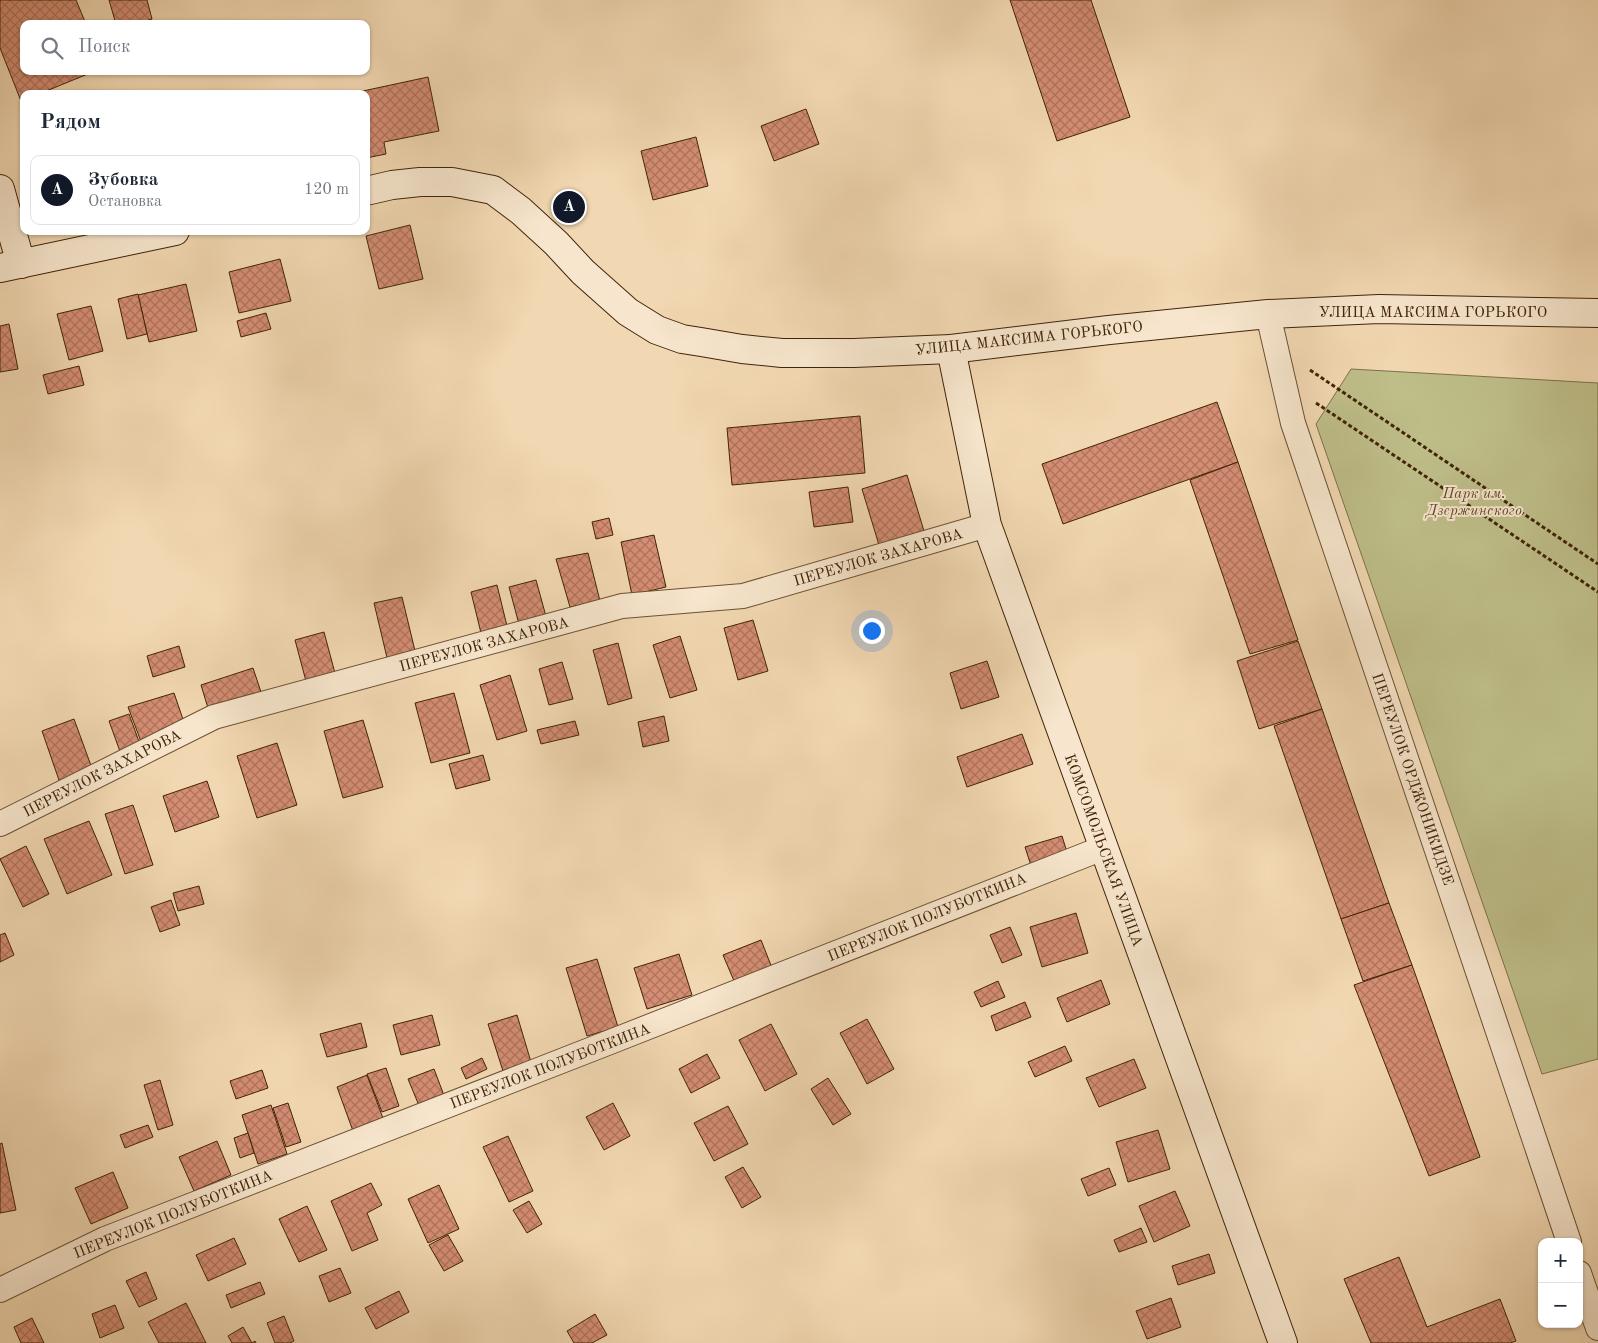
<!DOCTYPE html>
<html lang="ru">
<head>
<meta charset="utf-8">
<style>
  :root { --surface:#fff; --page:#f6f6f7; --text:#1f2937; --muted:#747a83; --line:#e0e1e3; --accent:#111827 }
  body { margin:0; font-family:"Old Standard TT",serif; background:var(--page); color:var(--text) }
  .controls { position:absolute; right:15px; bottom:15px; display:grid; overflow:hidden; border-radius:10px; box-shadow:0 1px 4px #0004 }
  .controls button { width:45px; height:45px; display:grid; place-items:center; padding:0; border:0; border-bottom:1px solid var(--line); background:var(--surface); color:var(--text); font:25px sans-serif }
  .you { position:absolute; left:871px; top:630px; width:18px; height:18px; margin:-12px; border:4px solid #fff; border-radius:50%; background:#1a73e8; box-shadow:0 0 0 8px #1a73e833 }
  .badge { display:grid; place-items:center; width:32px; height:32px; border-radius:50%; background:var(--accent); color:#fff; font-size:16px; font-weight:700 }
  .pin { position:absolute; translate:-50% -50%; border:2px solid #fff; box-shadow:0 1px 5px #0006 }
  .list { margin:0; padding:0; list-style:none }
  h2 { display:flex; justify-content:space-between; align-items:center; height:65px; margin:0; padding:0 20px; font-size:21px }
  h2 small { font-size:16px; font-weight:400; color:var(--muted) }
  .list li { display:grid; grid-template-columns:32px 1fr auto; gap:15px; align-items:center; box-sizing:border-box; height:70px; margin:0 10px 10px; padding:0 10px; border:1px solid var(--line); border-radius:10px }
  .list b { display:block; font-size:19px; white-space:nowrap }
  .list p { margin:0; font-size:16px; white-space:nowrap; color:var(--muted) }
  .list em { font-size:16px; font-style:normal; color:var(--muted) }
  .icon { flex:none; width:28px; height:28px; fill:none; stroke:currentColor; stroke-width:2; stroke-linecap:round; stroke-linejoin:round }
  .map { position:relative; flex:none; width:1598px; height:1343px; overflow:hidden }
  .search { position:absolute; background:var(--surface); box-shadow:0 1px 4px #0004; left:20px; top:20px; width:350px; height:55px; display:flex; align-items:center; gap:12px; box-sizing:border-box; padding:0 18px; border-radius:10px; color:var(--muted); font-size:19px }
  .panel { position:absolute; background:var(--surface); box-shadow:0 1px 4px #0004; left:20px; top:90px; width:350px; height:145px; border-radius:10px }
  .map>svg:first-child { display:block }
  .green { fill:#bebe89; stroke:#7f7148 }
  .building { fill:url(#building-cross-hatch); stroke:#402408 }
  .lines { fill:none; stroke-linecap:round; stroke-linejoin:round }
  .street-casing { stroke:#6c5132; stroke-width:26 }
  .secondary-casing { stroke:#402408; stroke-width:30 }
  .path { stroke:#402408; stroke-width:3; stroke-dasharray:4 2.5; stroke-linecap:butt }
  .street { stroke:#f7e6cd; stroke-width:24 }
  .secondary { stroke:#f7e6cd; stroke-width:28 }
  .labels { text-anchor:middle; stroke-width:4; stroke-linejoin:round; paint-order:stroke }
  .street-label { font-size:15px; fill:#402408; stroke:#f7e6cd }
  .park-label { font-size:15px; font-style:italic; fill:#604a28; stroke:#f7e6cd }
</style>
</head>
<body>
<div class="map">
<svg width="1598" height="1343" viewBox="0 0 1598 1343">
  <defs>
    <pattern id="building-cross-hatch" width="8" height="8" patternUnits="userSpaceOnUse" patternTransform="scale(1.25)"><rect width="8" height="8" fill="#d58d74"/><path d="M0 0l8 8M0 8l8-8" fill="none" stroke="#ae735d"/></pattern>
  </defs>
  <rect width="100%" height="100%" fill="#f2d8b2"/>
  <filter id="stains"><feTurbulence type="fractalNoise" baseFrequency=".004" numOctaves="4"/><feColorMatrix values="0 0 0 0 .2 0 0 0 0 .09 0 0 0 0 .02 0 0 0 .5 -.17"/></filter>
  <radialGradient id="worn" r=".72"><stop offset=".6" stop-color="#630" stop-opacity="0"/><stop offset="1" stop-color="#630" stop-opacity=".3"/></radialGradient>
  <!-- green -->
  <path class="green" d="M 1351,369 L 1598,383 L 1598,1059 L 1542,1074 L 1316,424 Z"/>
  <!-- building -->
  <g class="building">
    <path d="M 0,0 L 76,0 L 86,24 L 24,24 L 24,71 L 95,71 L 39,94 L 24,94 L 24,100 L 21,101 L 0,48 Z"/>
    <path d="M 109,0 L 147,0 L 152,19 L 136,24 L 116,24 Z"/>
    <path d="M 1010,0 L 1091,0 L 1130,117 L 1057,141 Z"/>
    <path d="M 428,77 L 439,131 L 384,142 L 386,154 L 366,158 L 366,94 L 349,94 Z"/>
    <path d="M 806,109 L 819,144 L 774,161 L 761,126 Z"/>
    <path d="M 696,137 L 708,186 L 653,200 L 641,151 Z"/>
    <path d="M 410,225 L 423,279 L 379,289 L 366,236 Z"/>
    <path d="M 280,259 L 291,301 L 239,313 L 229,272 Z"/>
    <path d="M 186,284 L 197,331 L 149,342 L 138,295 Z"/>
    <path d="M 138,294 L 147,334 L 127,339 L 118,299 Z"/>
    <path d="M 91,306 L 103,351 L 69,360 L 57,314 Z"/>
    <path d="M 266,313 L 271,329 L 241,337 L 237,321 Z"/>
    <path d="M 9,324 L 18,369 L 0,372 L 0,326 Z"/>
    <path d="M 79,366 L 84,385 L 48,394 L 43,375 Z"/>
    <path d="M 1217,402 L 1238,462 L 1063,524 L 1042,464 Z"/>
    <path d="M 860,416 L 865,473 L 732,485 L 727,428 Z"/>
    <path d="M 1238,462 L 1298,640 L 1250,654 L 1190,480 Z"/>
    <path d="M 907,475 L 924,531 L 879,545 L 862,489 Z"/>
    <path d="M 848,487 L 853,522 L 814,527 L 809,492 Z"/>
    <path d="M 609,518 L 613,535 L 596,539 L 592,522 Z"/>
    <path d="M 654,535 L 666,587 L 632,595 L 621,542 Z"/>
    <path d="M 588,553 L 600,601 L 570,607 L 556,559 Z"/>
    <path d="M 536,580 L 547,620 L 520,628 L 509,587 Z"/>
    <path d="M 497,585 L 507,626 L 481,633 L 471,592 Z"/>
    <path d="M 402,597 L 416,655 L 388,662 L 374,603 Z"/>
    <path d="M 753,620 L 768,671 L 738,680 L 724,628 Z"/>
    <path d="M 324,632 L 336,677 L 307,685 L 295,640 Z"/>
    <path d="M 680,636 L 697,690 L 670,698 L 653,645 Z"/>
    <path d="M 1298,641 L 1322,709 L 1259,729 L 1237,661 Z"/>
    <path d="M 618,643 L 632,698 L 608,705 L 593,650 Z"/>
    <path d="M 179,646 L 185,667 L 153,677 L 147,656 Z"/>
    <path d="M 987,661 L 999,697 L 961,709 L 950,673 Z"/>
    <path d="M 562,662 L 573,699 L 549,705 L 539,669 Z"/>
    <path d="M 253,668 L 264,701 L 211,718 L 201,685 Z"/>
    <path d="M 510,675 L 527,731 L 497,740 L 480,685 Z"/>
    <path d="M 174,693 L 187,731 L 143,747 L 128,707 Z"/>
    <path d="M 454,693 L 470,753 L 431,763 L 415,703 Z"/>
    <path d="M 1322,709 L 1389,903 L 1341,919 L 1274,726 Z"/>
    <path d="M 129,714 L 142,750 L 122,757 L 109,721 Z"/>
    <path d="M 664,716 L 669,741 L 643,747 L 638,722 Z"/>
    <path d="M 74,719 L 93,771 L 60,783 L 42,731 Z"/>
    <path d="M 363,720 L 383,787 L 343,798 L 324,731 Z"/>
    <path d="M 575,721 L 579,735 L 541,744 L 537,730 Z"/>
    <path d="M 1022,734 L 1033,764 L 967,787 L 957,757 Z"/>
    <path d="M 277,743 L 297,805 L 257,818 L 237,756 Z"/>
    <path d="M 483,755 L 490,780 L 456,789 L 449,764 Z"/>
    <path d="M 207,781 L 219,817 L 175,832 L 163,796 Z"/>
    <path d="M 133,805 L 153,865 L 125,874 L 105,814 Z"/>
    <path d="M 89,821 L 112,875 L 67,894 L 44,839 Z"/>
    <path d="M 1062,836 L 1070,862 L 1034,875 L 1025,847 Z"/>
    <path d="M 26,846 L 49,894 L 23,907 L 0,859 Z"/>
    <path d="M 199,886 L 204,904 L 178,911 L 173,893 Z"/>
    <path d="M 171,900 L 180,925 L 160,932 L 151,907 Z"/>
    <path d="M 1389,903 L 1412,965 L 1363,981 L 1341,919 Z"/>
    <path d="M 1076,913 L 1088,953 L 1042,967 L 1030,927 Z"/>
    <path d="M 1010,927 L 1022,955 L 1002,963 L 990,935 Z"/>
    <path d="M 5,933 L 14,955 L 0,962 L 0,935 Z"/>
    <path d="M 761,940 L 774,973 L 737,988 L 723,955 Z"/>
    <path d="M 679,954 L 692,995 L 647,1009 L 634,968 Z"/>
    <path d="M 597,959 L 618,1027 L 587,1036 L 566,968 Z"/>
    <path d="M 1412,965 L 1480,1157 L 1429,1176 L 1354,985 Z"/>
    <path d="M 1101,980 L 1110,1004 L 1067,1022 L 1057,998 Z"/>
    <path d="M 998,981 L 1005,997 L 981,1007 L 974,992 Z"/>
    <path d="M 1025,1002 L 1031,1017 L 996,1031 L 991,1016 Z"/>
    <path d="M 432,1015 L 440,1045 L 401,1055 L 393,1025 Z"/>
    <path d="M 517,1015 L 531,1062 L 503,1071 L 488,1024 Z"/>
    <path d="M 867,1019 L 894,1069 L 867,1084 L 840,1033 Z"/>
    <path d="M 361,1023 L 367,1047 L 327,1057 L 320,1034 Z"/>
    <path d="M 771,1024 L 797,1074 L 765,1091 L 739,1040 Z"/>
    <path d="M 1065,1046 L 1072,1061 L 1035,1077 L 1028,1062 Z"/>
    <path d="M 707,1054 L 720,1078 L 691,1093 L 679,1069 Z"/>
    <path d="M 482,1058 L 487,1069 L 466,1079 L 461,1068 Z"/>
    <path d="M 1134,1059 L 1146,1088 L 1099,1107 L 1086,1078 Z"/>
    <path d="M 386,1068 L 399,1106 L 382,1112 L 367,1074 Z"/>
    <path d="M 434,1069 L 445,1098 L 420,1108 L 408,1079 Z"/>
    <path d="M 262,1070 L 268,1088 L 236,1099 L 230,1081 Z"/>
    <path d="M 367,1075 L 384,1121 L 353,1131 L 337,1087 Z"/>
    <path d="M 828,1078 L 851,1114 L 833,1125 L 811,1089 Z"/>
    <path d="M 160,1080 L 173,1125 L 158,1130 L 144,1085 Z"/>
    <path d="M 288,1103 L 301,1142 L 286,1147 L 273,1108 Z"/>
    <path d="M 613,1103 L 630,1136 L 604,1150 L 586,1117 Z"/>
    <path d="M 271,1105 L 287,1154 L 258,1164 L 242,1115 Z"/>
    <path d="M 728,1106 L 748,1144 L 714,1161 L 694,1123 Z"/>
    <path d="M 148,1125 L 153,1137 L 125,1148 L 120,1135 Z"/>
    <path d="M 1158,1130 L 1170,1169 L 1128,1182 L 1116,1142 Z"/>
    <path d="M 248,1133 L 254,1153 L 240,1158 L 234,1138 Z"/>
    <path d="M 508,1136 L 533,1191 L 509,1202 L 483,1147 Z"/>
    <path d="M 217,1141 L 231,1175 L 194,1191 L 179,1157 Z"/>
    <path d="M 2,1143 L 16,1210 L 0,1213 L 0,1144 Z"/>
    <path d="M 743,1167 L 761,1197 L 742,1208 L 725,1177 Z"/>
    <path d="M 1109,1168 L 1116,1185 L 1088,1196 L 1081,1179 Z"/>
    <path d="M 113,1172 L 128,1208 L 91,1224 L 75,1188 Z"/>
    <path d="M 371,1183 L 382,1205 L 367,1213 L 378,1240 L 352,1251 L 331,1201 Z"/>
    <path d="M 439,1185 L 459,1229 L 428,1243 L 408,1199 Z"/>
    <path d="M 1175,1191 L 1190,1226 L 1154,1242 L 1139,1206 Z"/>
    <path d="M 529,1201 L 542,1224 L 527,1233 L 513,1210 Z"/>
    <path d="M 307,1206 L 327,1250 L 299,1262 L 279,1219 Z"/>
    <path d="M 1141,1228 L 1147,1242 L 1119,1252 L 1114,1240 Z"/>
    <path d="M 448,1235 L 463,1261 L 444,1271 L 429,1245 Z"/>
    <path d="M 234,1238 L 246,1264 L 208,1281 L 196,1255 Z"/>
    <path d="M 1209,1254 L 1215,1273 L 1178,1285 L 1172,1266 Z"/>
    <path d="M 1399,1257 L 1427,1327 L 1500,1299 L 1516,1341 L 1510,1343 L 1371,1343 L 1344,1279 Z"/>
    <path d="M 340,1268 L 351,1293 L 329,1302 L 319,1276 Z"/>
    <path d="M 146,1272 L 157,1299 L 139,1307 L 126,1281 Z"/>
    <path d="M 260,1282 L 265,1294 L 231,1308 L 226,1295 Z"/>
    <path d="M 399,1291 L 409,1312 L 376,1329 L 365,1308 Z"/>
    <path d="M 1171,1298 L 1181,1327 L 1147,1339 L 1136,1311 Z"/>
    <path d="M 186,1303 L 206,1343 L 159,1343 L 148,1322 Z"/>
    <path d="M 115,1305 L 124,1328 L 100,1338 L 92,1314 Z"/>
    <path d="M 595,1314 L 607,1335 L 592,1343 L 574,1343 L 567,1331 Z"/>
    <path d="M 284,1316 L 294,1341 L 290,1343 L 275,1343 L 267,1323 Z"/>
    <path d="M 32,1318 L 44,1343 L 21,1343 L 14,1327 Z"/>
    <path d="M 243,1327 L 252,1343 L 255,1341 L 256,1343 L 232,1343 L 228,1336 Z"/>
  </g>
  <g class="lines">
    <defs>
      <g id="street">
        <path d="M 1268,314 L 1293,423 L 1569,1242"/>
        <path d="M 0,824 L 214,717 L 622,606 L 743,596 L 987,525"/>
        <path d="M 1579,1273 L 1598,1328"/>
        <path d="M 0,1290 L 105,1239 L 605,1044 L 1103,848"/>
      </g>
      <g id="secondary">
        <path d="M 0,189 L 21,264"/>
        <path d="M 366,191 L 392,185 L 420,182 L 452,182 L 493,190 L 521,211 L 556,243 L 583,272 L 628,312 L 657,330 L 682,339 L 701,342 L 742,349 L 782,353 L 854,353 L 951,349 L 1109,330 L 1268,314 L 1379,309 L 1598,313"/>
        <path d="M 0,268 L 175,231"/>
        <path d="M 951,349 L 987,525 L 1283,1343"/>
      </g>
    </defs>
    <!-- street casing -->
    <use href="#street" class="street-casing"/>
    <!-- secondary casing -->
    <use href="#secondary" class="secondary-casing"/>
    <!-- path -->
    <g class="path">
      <path d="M 1310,370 L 1598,564"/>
      <path d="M 1316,403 L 1598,592"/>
    </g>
    <!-- street -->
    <use href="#street" class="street"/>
    <!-- secondary -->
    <use href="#secondary" class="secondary"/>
  </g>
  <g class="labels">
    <!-- street labels -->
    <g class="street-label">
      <text x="1433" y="317">УЛИЦА МАКСИМА ГОРЬКОГО</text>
      <text transform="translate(1029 338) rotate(-6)" y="5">УЛИЦА МАКСИМА ГОРЬКОГО</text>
      <text transform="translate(878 557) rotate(-16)" y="5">ПЕРЕУЛОК ЗАХАРОВА</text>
      <text transform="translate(484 644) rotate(-15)" y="5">ПЕРЕУЛОК ЗАХАРОВА</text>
      <text transform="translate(102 773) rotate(-27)" y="5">ПЕРЕУЛОК ЗАХАРОВА</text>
      <text transform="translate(1413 779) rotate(71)" y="5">ПЕРЕУЛОК ОРДЖОНИКИДЗЕ</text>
      <text transform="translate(1104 850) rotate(70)" y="5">КОМСОМОЛЬСКАЯ УЛИЦА</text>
      <text transform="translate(927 917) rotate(-22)" y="5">ПЕРЕУЛОК ПОЛУБОТКИНА</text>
      <text transform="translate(550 1066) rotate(-21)" y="5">ПЕРЕУЛОК ПОЛУБОТКИНА</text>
      <text transform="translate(173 1214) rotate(-22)" y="5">ПЕРЕУЛОК ПОЛУБОТКИНА</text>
    </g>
    <!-- park labels -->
    <g class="park-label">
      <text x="1474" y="498">Парк им.<tspan x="1474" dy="17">Дзержинского</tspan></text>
    </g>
  </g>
  <rect width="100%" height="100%" filter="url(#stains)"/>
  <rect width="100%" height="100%" fill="url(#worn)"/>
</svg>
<div class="controls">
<button>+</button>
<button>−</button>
</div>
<div class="you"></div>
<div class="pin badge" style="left:569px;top:207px">A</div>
<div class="search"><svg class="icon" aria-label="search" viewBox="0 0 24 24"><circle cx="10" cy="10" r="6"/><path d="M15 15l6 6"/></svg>Поиск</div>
<section class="panel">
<h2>Рядом<small></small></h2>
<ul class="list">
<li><span class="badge">A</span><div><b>Зубовка</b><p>Остановка</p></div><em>120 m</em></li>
</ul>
</section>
</div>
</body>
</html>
